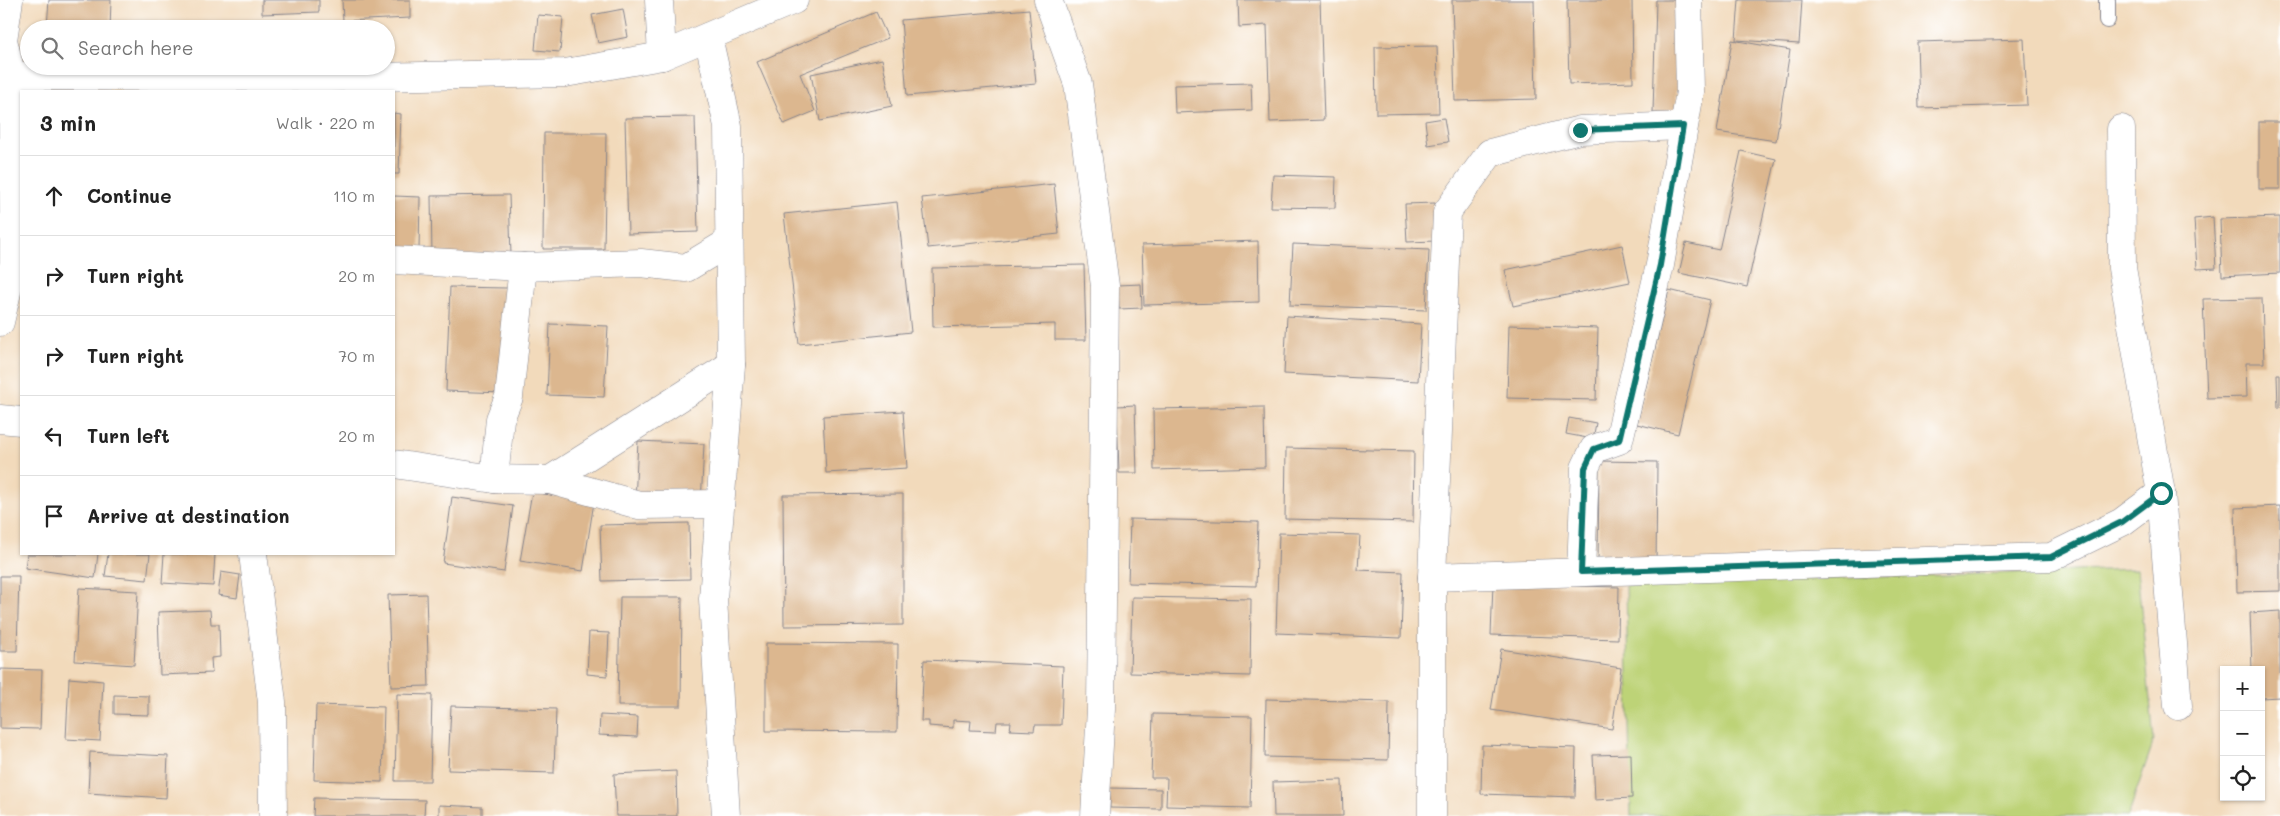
<!DOCTYPE html>
<html lang="en">
<head>
<meta charset="utf-8">
<style>
  :root { --surface:#fff; --page:#f2f2f2; --text:#222; --muted:#767676; --line:#e0e0e0 }
  body { margin:0; font-family:Mali,sans-serif; background:var(--page); color:var(--text) }
  .controls { position:absolute; right:15px; bottom:15px; display:grid; overflow:hidden; border-radius:0px; box-shadow:0 1px 4px #0004 }
  .controls button { width:45px; height:45px; display:grid; place-items:center; padding:0; border:0; border-bottom:1px solid var(--line); background:var(--surface); color:var(--text); font:25px sans-serif }
  .stop { position:absolute; width:15px; height:15px; margin:-11px; border:4px solid #0f766e; border-radius:50%; background:#fff }
  .stop.end { background:#0f766e; border-color:#fff; box-shadow:0 1px 5px #0008 }
  .list { margin:0; padding:0; list-style:none }
  h2 { display:flex; justify-content:space-between; align-items:center; height:65px; margin:0; padding:0 20px; font-size:21px }
  h2 small { font-size:16px; font-weight:400; color:var(--muted) }
  .list li { display:grid; grid-template-columns:32px 1fr auto; gap:15px; align-items:center; box-sizing:border-box; height:80px; padding:0 20px; border-top:1px solid var(--line) }
  .list b { display:block; font-size:19px; white-space:nowrap }
  .list em { font-size:16px; font-style:normal; color:var(--muted) }
  .icon { flex:none; width:28px; height:28px; fill:none; stroke:currentColor; stroke-width:2; stroke-linecap:round; stroke-linejoin:round }
  .map { position:relative; flex:none; width:2280px; height:816px; overflow:hidden }
  .search { position:absolute; background:var(--surface); box-shadow:0 1px 4px #0004; left:20px; top:20px; width:375px; height:55px; display:flex; align-items:center; gap:12px; box-sizing:border-box; padding:0 18px; border-radius:28px; color:var(--muted); font-size:19px }
  .panel { position:absolute; background:var(--surface); box-shadow:0 1px 4px #0004; left:20px; top:90px; width:375px; height:465px; border-radius:0px }
  .map>svg:first-child { display:block }
  .green { fill:#bdd377; stroke:#6c816a }
  .building { fill:#dcb78f }
  .lines { fill:none; stroke-linecap:round; stroke-linejoin:round }
  .lane-casing { stroke:#86848c; stroke-width:18 }
  .street-casing { stroke:#86848c; stroke-width:29 }
  .lane { stroke:#fff; stroke-width:16 }
  .street { stroke:#fff; stroke-width:28 }
  .route { stroke:#0f766e; stroke-width:6 }
</style>
</head>
<body>
<div class="map">
<svg width="2280" height="816" viewBox="0 0 2280 816">
  <rect width="100%" height="100%" fill="#fff"/>
  <filter id="ink" filterUnits="userSpaceOnUse"><feTurbulence type="fractalNoise" baseFrequency=".02" numOctaves="2"/><feDisplacementMap in="SourceGraphic" scale="10" xChannelSelector="R" yChannelSelector="G"/><feConvolveMatrix kernelMatrix="1 2 1 2 8 2 1 2 1" color-interpolation-filters="sRGB"/></filter>
  <filter id="wash" filterUnits="userSpaceOnUse"><feTurbulence type="fractalNoise" baseFrequency=".0096" numOctaves="4" result="noise"/><feDisplacementMap in="SourceGraphic" scale="20" xChannelSelector="R" yChannelSelector="G"/><feGaussianBlur stdDeviation="1.12" result="paint"/><feColorMatrix in="noise" values="0 0 0 0 0 0 0 0 0 0 0 0 0 0 0 0 0 1.4 0 .05"/><feComposite in="paint" operator="in"/></filter>
  <g filter="url(#wash)">
    <rect width="100%" height="100%" fill="#f2dabb"/>
    <!-- green -->
    <path class="green" d="M 2137,569 L 2154,740 L 2128,816 L 1631,816 L 1626,585 Z"/>
    <g id="blocks">
      <!-- building -->
      <g class="building">
        <path d="M 49,0 L 111,0 L 110,29 L 47,27 Z"/>
        <path d="M 262,0 L 319,0 L 319,12 L 262,14 Z"/>
        <path d="M 342,0 L 410,0 L 410,18 L 343,21 Z"/>
        <path d="M 1238,0 L 1320,0 L 1324,120 L 1270,122 L 1267,25 L 1239,27 Z"/>
        <path d="M 1452,0 L 1534,0 L 1536,99 L 1455,101 Z"/>
        <path d="M 1567,0 L 1632,0 L 1633,82 L 1569,84 Z"/>
        <path d="M 1656,0 L 1679,0 L 1676,114 L 1653,113 Z"/>
        <path d="M 1739,0 L 1802,0 L 1799,44 L 1736,40 Z"/>
        <path d="M 623,9 L 628,37 L 598,43 L 592,15 Z"/>
        <path d="M 1029,9 L 1036,84 L 907,96 L 901,20 Z"/>
        <path d="M 876,12 L 888,38 L 800,74 L 815,111 L 784,124 L 757,62 Z"/>
        <path d="M 538,15 L 563,17 L 560,52 L 535,50 Z"/>
        <path d="M 2024,39 L 2027,105 L 1919,108 L 1917,42 Z"/>
        <path d="M 1732,40 L 1790,50 L 1776,141 L 1717,132 Z"/>
        <path d="M 1437,46 L 1439,113 L 1376,114 L 1375,47 Z"/>
        <path d="M 882,59 L 892,106 L 820,121 L 811,74 Z"/>
        <path d="M 1251,83 L 1252,110 L 1175,113 L 1174,85 Z"/>
        <path d="M 394,113 L 401,114 L 399,174 L 394,174 Z"/>
        <path d="M 695,117 L 698,232 L 628,234 L 625,118 Z"/>
        <path d="M 1444,118 L 1448,142 L 1428,145 L 1425,121 Z"/>
        <rect x="2259" y="122" width="21" height="67"/>
        <path d="M 544,133 L 606,133 L 604,249 L 543,249 Z"/>
        <path d="M 1741,151 L 1776,159 L 1747,287 L 1679,273 L 1686,243 L 1719,250 Z"/>
        <path d="M 1273,175 L 1336,177 L 1335,208 L 1271,207 Z"/>
        <path d="M 1054,184 L 1059,234 L 928,248 L 922,198 Z"/>
        <path d="M 509,195 L 511,255 L 432,256 L 431,196 Z"/>
        <path d="M 394,196 L 420,197 L 419,250 L 394,249 Z"/>
        <path d="M 897,202 L 911,332 L 799,344 L 784,214 Z"/>
        <path d="M 1435,203 L 1436,241 L 1407,242 L 1405,204 Z"/>
        <path d="M 2213,217 L 2216,268 L 2197,269 L 2194,219 Z"/>
        <path d="M 2280,217 L 2280,273 L 2222,276 L 2220,219 Z"/>
        <path d="M 1258,241 L 1259,302 L 1144,305 L 1142,245 Z"/>
        <path d="M 1293,244 L 1429,250 L 1426,310 L 1290,305 Z"/>
        <path d="M 1622,245 L 1630,282 L 1513,306 L 1505,270 Z"/>
        <path d="M 1084,265 L 1086,340 L 1055,340 L 1055,324 L 933,327 L 932,268 Z"/>
        <path d="M 1141,284 L 1142,308 L 1119,309 L 1118,285 Z"/>
        <path d="M 450,287 L 507,288 L 503,393 L 446,391 Z"/>
        <path d="M 1669,290 L 1710,300 L 1678,434 L 1637,424 Z"/>
        <path d="M 2262,298 L 2264,363 L 2246,363 L 2247,397 L 2207,398 L 2203,299 Z"/>
        <path d="M 1287,316 L 1421,324 L 1418,381 L 1284,374 Z"/>
        <path d="M 550,324 L 608,326 L 604,397 L 547,395 Z"/>
        <path d="M 1509,325 L 1598,328 L 1596,400 L 1507,398 Z"/>
        <path d="M 2277,374 L 2280,374 L 2280,408 L 2278,408 Z"/>
        <path d="M 1135,405 L 1137,473 L 1119,473 L 1117,406 Z"/>
        <path d="M 1264,407 L 1265,467 L 1154,470 L 1153,409 Z"/>
        <path d="M 903,411 L 907,468 L 826,473 L 823,416 Z"/>
        <path d="M 1569,418 L 1596,423 L 1593,439 L 1566,434 Z"/>
        <path d="M 638,441 L 704,444 L 701,504 L 635,501 Z"/>
        <path d="M 1286,448 L 1414,451 L 1413,522 L 1285,519 Z"/>
        <path d="M 1599,461 L 1657,462 L 1656,568 L 1598,567 Z"/>
        <path d="M 532,492 L 594,502 L 583,571 L 520,561 Z"/>
        <path d="M 903,494 L 903,625 L 784,626 L 783,495 Z"/>
        <path d="M 452,497 L 513,506 L 504,572 L 443,563 Z"/>
        <path d="M 2280,506 L 2280,591 L 2237,592 L 2235,508 Z"/>
        <path d="M 1130,519 L 1258,522 L 1256,586 L 1128,583 Z"/>
        <path d="M 689,523 L 690,579 L 602,581 L 600,525 Z"/>
        <path d="M 1279,533 L 1360,535 L 1358,570 L 1403,572 L 1401,638 L 1276,633 Z"/>
        <path d="M 27,554 L 98,554 L 95,578 L 25,568 Z"/>
        <path d="M 108,554 L 150,554 L 147,580 L 105,576 Z"/>
        <path d="M 164,554 L 215,554 L 213,586 L 162,583 Z"/>
        <path d="M 221,572 L 240,575 L 237,598 L 218,595 Z"/>
        <path d="M 0,576 L 19,576 L 17,651 L 0,651 Z"/>
        <path d="M 1493,584 L 1619,587 L 1618,639 L 1491,635 Z"/>
        <path d="M 79,588 L 138,591 L 134,665 L 75,661 Z"/>
        <path d="M 426,594 L 429,686 L 391,687 L 388,595 Z"/>
        <path d="M 620,597 L 682,597 L 681,706 L 618,706 Z"/>
        <path d="M 1132,597 L 1251,599 L 1250,676 L 1130,673 Z"/>
        <path d="M 210,610 L 211,624 L 219,624 L 220,657 L 211,658 L 212,673 L 160,675 L 158,612 Z"/>
        <path d="M 2280,611 L 2280,697 L 2261,698 L 2261,670 L 2252,670 L 2250,613 Z"/>
        <path d="M 589,632 L 609,633 L 607,676 L 587,674 Z"/>
        <path d="M 766,643 L 898,644 L 897,732 L 766,731 Z"/>
        <path d="M 1501,649 L 1621,668 L 1612,729 L 1491,710 Z"/>
        <path d="M 924,660 L 1063,666 L 1061,725 L 1035,725 L 1034,731 L 1010,730 L 1011,722 L 997,722 L 996,731 L 970,730 L 971,721 L 953,720 L 953,728 L 929,726 L 929,721 L 921,721 Z"/>
        <path d="M 0,669 L 42,670 L 40,729 L 0,728 Z"/>
        <path d="M 69,678 L 103,681 L 100,741 L 66,739 Z"/>
        <path d="M 397,694 L 432,695 L 430,781 L 395,781 Z"/>
        <path d="M 114,695 L 149,696 L 149,715 L 114,714 Z"/>
        <path d="M 1266,699 L 1389,702 L 1388,760 L 1265,757 Z"/>
        <path d="M 316,705 L 384,707 L 382,782 L 314,780 Z"/>
        <path d="M 451,706 L 556,709 L 554,773 L 448,770 Z"/>
        <path d="M 1153,714 L 1252,716 L 1250,808 L 1166,806 L 1167,778 L 1151,778 Z"/>
        <path d="M 600,715 L 638,717 L 637,737 L 599,735 Z"/>
        <path d="M 1482,745 L 1576,748 L 1575,797 L 1481,794 Z"/>
        <path d="M 90,752 L 168,756 L 166,798 L 88,793 Z"/>
        <path d="M 1631,754 L 1632,798 L 1595,800 L 1593,755 Z"/>
        <path d="M 676,771 L 677,816 L 616,816 L 614,774 Z"/>
        <path d="M 1342,780 L 1343,816 L 1274,816 L 1273,782 Z"/>
        <path d="M 1110,788 L 1161,789 L 1161,809 L 1110,808 Z"/>
        <path d="M 314,798 L 425,800 L 424,816 L 313,816 Z"/>
        <path d="M 439,805 L 482,807 L 482,816 L 439,816 Z"/>
      </g>
    </g>
  </g>
  <g filter="url(#ink)">
    <use href="#blocks" fill-opacity="0" stroke="#86848c" stroke-width="1"/>
    <g class="lines">
      <defs>
        <path id="lane" d="M 2107,20 L 2107,0"/>
        <g id="street">
          <path d="M 659,0 L 662,56"/>
          <path d="M 1048,0 L 1078,84 L 1105,286 L 1101,709 L 1095,816"/>
          <path d="M 708,37 L 728,126 L 731,365 L 713,599 L 726,816"/>
          <path d="M 0,76 L 329,78 L 565,73 L 662,56 L 794,0"/>
          <path d="M 2121,129 L 2122,268 L 2161,493 L 2178,706"/>
          <path d="M 394,260 L 523,267 L 641,263 L 686,268 L 729,242"/>
          <path d="M 0,322 L 14,262 L 12,77 L 3,40 L 9,0"/>
          <path d="M 0,419 L 21,421"/>
          <path d="M 394,464 L 494,479 L 550,480 L 639,505 L 720,504"/>
          <path d="M 494,479 L 500,419 L 509,397 L 523,267"/>
          <path d="M 550,480 L 731,365"/>
          <path d="M 253,554 L 272,702 L 273,816"/>
          <path d="M 1581,572 L 1585,468 L 1594,449 L 1619,440 L 1660,265 L 1690,92 L 1688,0"/>
          <path d="M 1432,577 L 2051,557 L 2122,522 L 2161,493"/>
          <path d="M 1432,816 L 1432,577 L 1447,212 L 1490,153 L 1580,130 L 1683,126"/>
        </g>
      </defs>
      <!-- lane casing -->
      <use href="#lane" class="lane-casing"/>
      <!-- street casing -->
      <use href="#street" class="street-casing"/>
      <!-- lane -->
      <use href="#lane" class="lane"/>
      <!-- street -->
      <use href="#street" class="street"/>
    </g>
  </g>
  <g class="lines" filter="url(#ink)">
    <!-- route -->
    <path class="route" d="M 1580,130 L 1683,126 L 1660,265 L 1619,440 L 1594,449 L 1585,468 L 1581,572 L 2051,557 L 2122,522 L 2161,493"/>
  </g>
</svg>
<div class="controls">
<button>+</button>
<button>−</button>
<button><svg class="icon" aria-label="locate" viewBox="0 0 24 24"><circle cx="12" cy="12" r="6"/><path d="M12 2v4M12 18v4M2 12h4M18 12h4"/></svg></button>
</div>
<div class="stop" style="left:2161px;top:493px"></div>
<div class="stop end" style="left:1580px;top:130px"></div>
<div class="search"><svg class="icon" aria-label="search" viewBox="0 0 24 24"><circle cx="10" cy="10" r="6"/><path d="M15 15l6 6"/></svg>Search here</div>
<section class="panel">
<h2>3 min<small>Walk · 220 m</small></h2>
<ul class="list">
<li><svg class="icon" aria-label="ahead" viewBox="0 0 24 24"><path d="M12 20V5M6 11l6-6 6 6"/></svg><div><b>Continue</b></div><em>110 m</em></li>
<li><svg class="icon" aria-label="right" viewBox="0 0 24 24"><path d="M7 20v-9h11M14 6l5 5-5 5"/></svg><div><b>Turn right</b></div><em>20 m</em></li>
<li><svg class="icon" aria-label="right" viewBox="0 0 24 24"><path d="M7 20v-9h11M14 6l5 5-5 5"/></svg><div><b>Turn right</b></div><em>70 m</em></li>
<li><svg class="icon" aria-label="left" viewBox="0 0 24 24"><path d="M17 20v-9H6M10 6l-5 5 5 5"/></svg><div><b>Turn left</b></div><em>20 m</em></li>
<li><svg class="icon" aria-label="arrive" viewBox="0 0 24 24"><path d="M6 21V4h12l-3 4 3 4H6"/></svg><div><b>Arrive at destination</b></div></li>
</ul>
</section>
</div>
</body>
</html>
